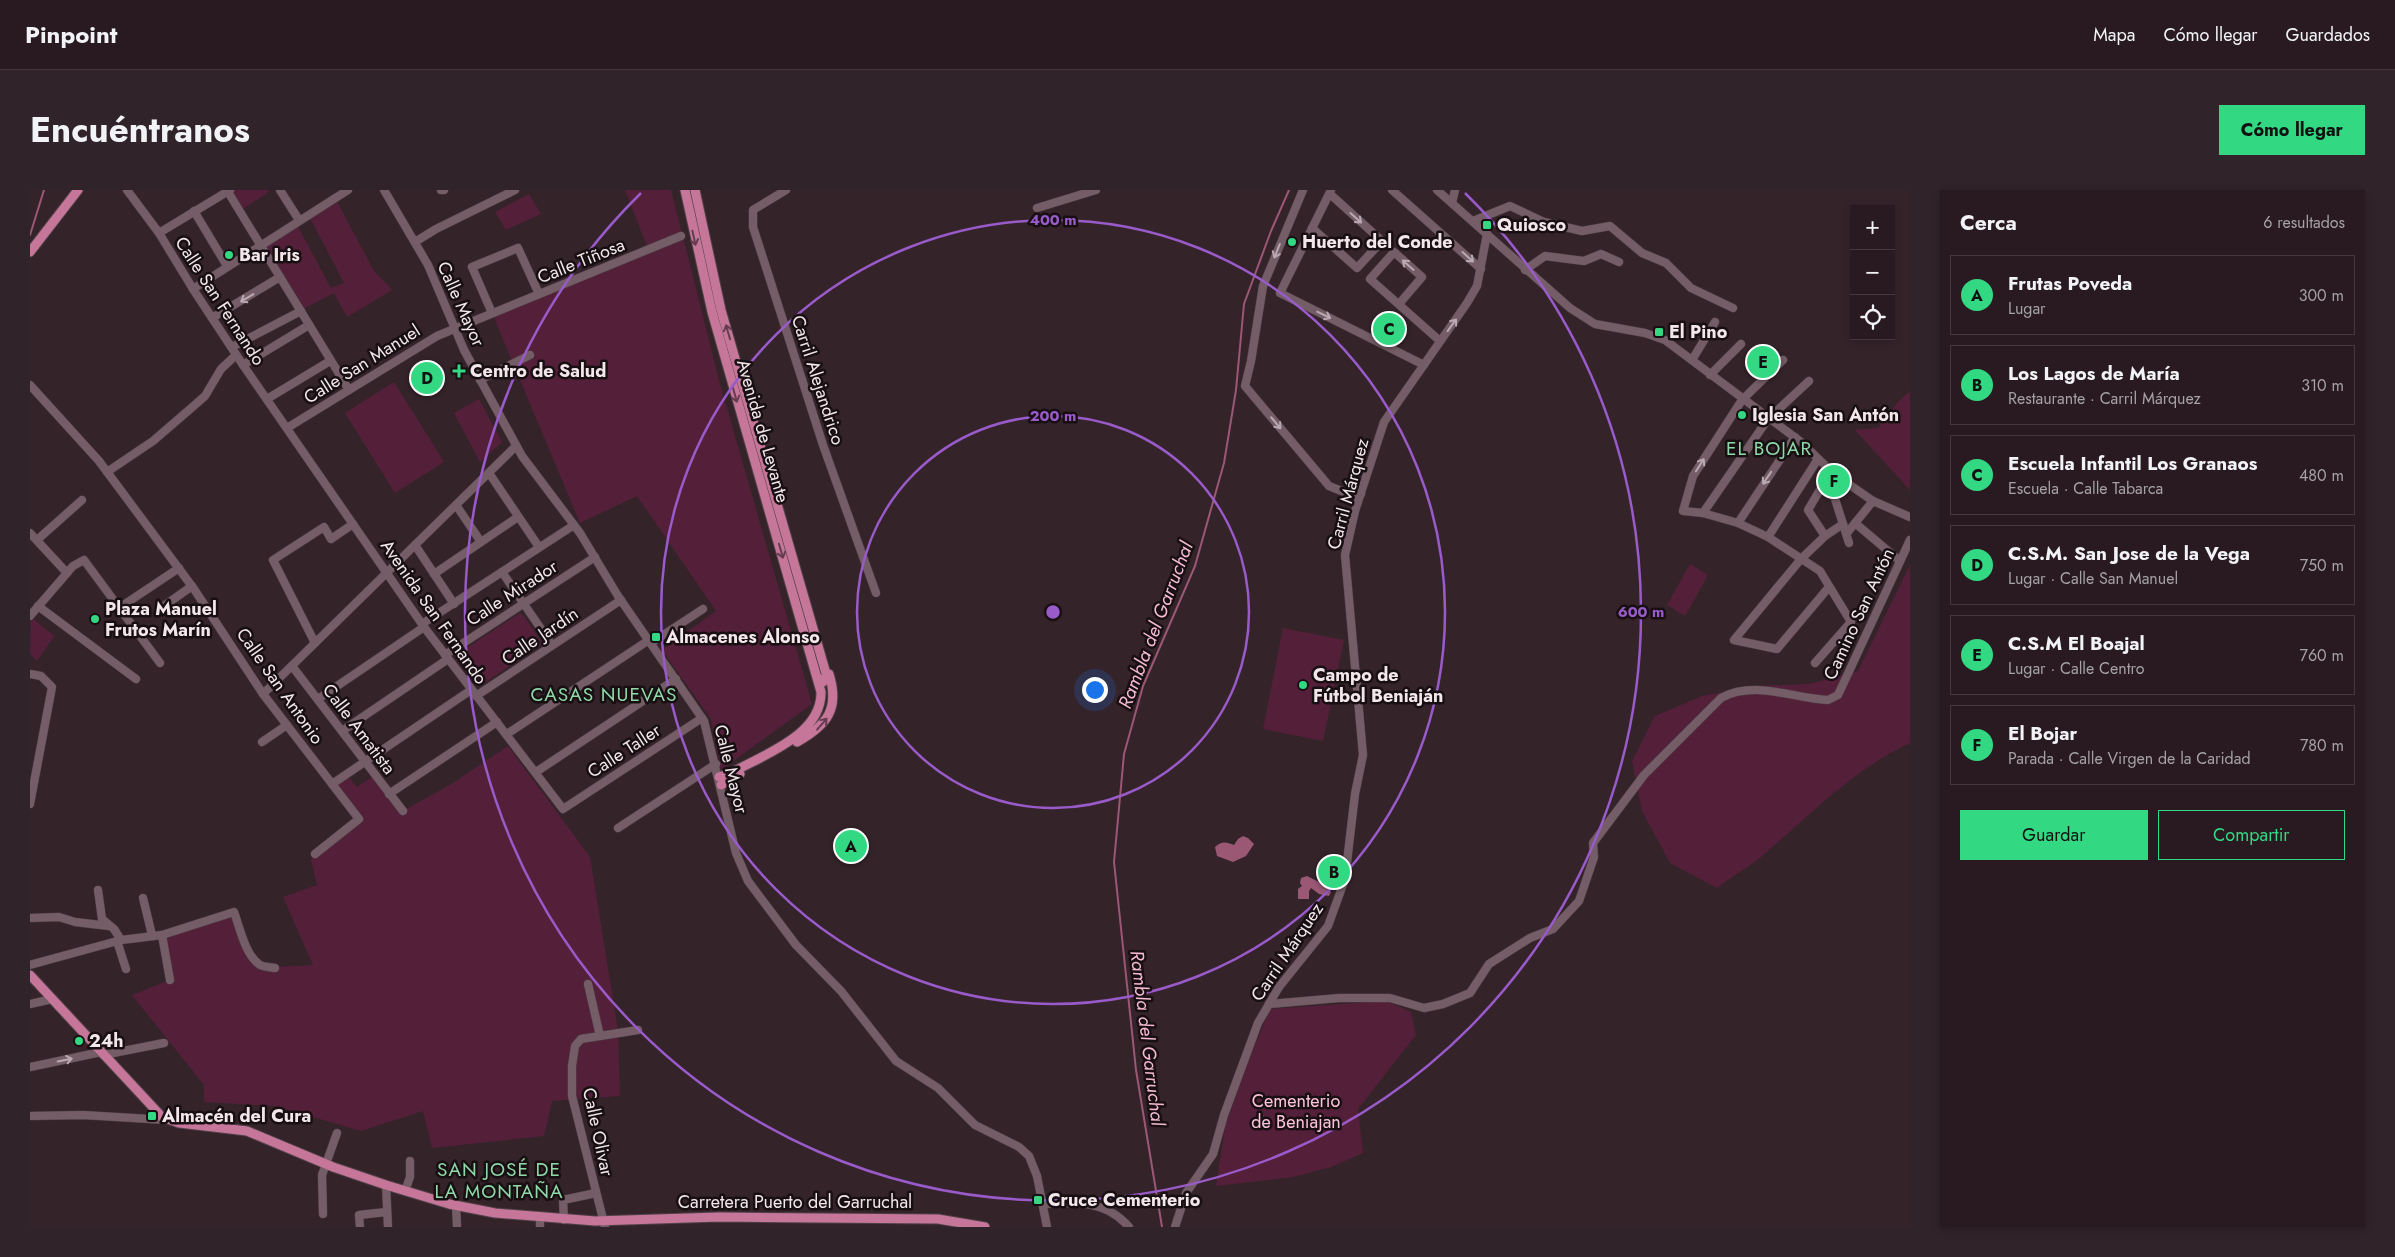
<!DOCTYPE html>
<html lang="es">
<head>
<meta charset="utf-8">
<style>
  :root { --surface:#281a20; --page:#302329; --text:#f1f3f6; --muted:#a5a1a5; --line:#44383e; --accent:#32d882 }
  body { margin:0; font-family:Jost,sans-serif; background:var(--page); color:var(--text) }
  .controls { position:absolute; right:15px; top:15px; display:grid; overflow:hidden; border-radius:0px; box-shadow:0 2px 8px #0003 }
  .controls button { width:45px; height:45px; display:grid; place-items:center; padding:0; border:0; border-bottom:1px solid var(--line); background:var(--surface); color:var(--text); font:25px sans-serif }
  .you { position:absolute; left:1064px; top:499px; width:18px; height:18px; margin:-12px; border:4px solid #fff; border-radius:50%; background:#1a73e8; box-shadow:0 0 0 8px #1a73e833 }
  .badge { display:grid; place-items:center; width:32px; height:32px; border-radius:50%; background:var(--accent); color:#111; font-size:16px; font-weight:700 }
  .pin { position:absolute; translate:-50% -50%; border:2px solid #fff; box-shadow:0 1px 5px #0006 }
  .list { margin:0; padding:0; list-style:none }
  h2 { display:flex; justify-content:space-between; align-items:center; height:65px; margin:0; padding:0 20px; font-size:21px }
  h2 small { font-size:16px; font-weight:400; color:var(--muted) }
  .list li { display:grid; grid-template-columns:32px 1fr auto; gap:15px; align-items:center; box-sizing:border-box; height:80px; margin:0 10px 10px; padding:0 10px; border:1px solid var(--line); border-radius:0px }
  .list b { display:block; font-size:19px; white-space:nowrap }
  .list p { margin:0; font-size:16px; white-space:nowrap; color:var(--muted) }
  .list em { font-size:16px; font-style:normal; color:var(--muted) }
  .actions { display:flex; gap:10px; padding:15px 20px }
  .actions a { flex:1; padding:11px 0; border:1px solid var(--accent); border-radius:0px; text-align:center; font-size:18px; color:var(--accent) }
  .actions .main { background:var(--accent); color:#111 }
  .icon { flex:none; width:28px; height:28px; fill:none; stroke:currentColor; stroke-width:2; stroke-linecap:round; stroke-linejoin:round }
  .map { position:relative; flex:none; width:1880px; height:1037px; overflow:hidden; border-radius:0px }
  header { display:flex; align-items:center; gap:30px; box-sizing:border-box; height:70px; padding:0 25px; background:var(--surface); border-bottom:1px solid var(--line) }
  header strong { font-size:24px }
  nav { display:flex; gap:28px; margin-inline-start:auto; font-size:18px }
  .intro { display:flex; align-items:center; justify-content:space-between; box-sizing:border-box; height:120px; padding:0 30px }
  h1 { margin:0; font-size:35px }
  .button { padding:12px 22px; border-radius:0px; background:var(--accent); color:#111; font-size:18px; font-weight:700 }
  main { display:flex; gap:30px; padding:0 30px }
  aside { flex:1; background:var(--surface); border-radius:0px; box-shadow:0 2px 8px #0003 }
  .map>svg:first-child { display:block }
  .green { fill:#542039 }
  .water { fill:#9a5875 }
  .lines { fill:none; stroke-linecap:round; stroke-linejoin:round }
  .stream { stroke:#9a5875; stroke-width:2 }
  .minor-casing { stroke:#504147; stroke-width:9 }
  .major-casing { stroke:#504147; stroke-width:11 }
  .minor { stroke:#745d66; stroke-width:8 }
  .major { stroke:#c57699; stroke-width:9 }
  .oneway { stroke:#baa9b0 }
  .oneway2 { stroke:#653d4f }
  .ring { fill:none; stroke:#995bca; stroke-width:2.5 }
  .poi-dot { fill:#32d882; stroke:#170f12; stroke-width:2 }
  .labels { text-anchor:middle; stroke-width:5; stroke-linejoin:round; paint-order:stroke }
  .poi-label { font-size:18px; font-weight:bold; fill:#f4e7ec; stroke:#170f12; text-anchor:start }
  .street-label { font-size:18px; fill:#f4e7ec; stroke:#170f12 }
  .park-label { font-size:18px; fill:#fec3da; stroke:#170f12 }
  .neighbourhood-label { font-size:19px; letter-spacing:1px; fill:#8fd8a8; stroke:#170f12 }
  .water-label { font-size:19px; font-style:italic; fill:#f5bad1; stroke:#170f12 }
  .centre { fill:#995bca; stroke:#170f12; stroke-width:2.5 }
  .ring-label { font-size:15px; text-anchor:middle; font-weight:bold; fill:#995bca; stroke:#170f12; stroke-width:5; stroke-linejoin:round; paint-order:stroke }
</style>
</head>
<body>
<header>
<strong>Pinpoint</strong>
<nav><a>Mapa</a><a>Cómo llegar</a><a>Guardados</a></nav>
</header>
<div class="intro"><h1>Encuéntranos</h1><a class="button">Cómo llegar</a></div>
<main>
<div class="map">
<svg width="1880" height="1037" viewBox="0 0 1880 1037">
  <rect width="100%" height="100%" fill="#35232a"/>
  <!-- green -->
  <g class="green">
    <path d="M 203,0 L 238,0 L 239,2 L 211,20 L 199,2 Z"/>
    <path d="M 595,0 L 641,0 L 690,194 L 782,514 L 691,580 L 681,529 L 632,460 L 686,421 L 607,306 L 550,333 L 462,123 L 618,59 Z"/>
    <path d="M 499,4 L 511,24 L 476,40 L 465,22 Z"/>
    <path d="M 306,10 L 344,81 L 362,100 L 317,127 L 304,103 L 271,120 L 232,54 L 266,33 L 301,98 L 314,93 L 279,26 Z"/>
    <path d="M 364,192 L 414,272 L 365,303 L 315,223 Z"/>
    <path d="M 1880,201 L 1880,300 L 1825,240 L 1848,238 L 1868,212 Z"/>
    <path d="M 449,209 L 472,252 L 450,272 L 424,223 Z"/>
    <path d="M 1660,374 L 1678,385 L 1655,426 L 1637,415 Z"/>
    <path d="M 1880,375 L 1880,553 C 1822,580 1779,626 1731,667 C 1717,678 1701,687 1687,698 L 1640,673 L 1612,621 L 1602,571 L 1625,526 L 1672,506 L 1727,496 L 1779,494 L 1828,481 Z"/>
    <path d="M 490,423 L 494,426 L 510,450 L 511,455 L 451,495 L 447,496 L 426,469 L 426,465 Z"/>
    <path d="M 1,427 L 24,446 L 7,471 L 0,464 Z"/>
    <path d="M 1253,438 L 1314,450 L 1293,551 L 1233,539 Z"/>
    <path d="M 478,556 L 560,667 L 588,840 L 590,906 L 522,911 L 514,946 L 402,958 L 393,921 L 331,941 L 245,916 L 174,912 L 174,895 L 102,805 L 140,790 L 132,745 L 204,722 L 226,778 L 283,775 L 253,707 L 287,695 L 281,669 L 329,629 L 302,594 L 316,584 L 327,597 L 345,585 L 373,621 L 423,593 Z"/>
    <path d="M 1357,811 L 1381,822 L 1386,845 L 1328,919 L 1333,963 L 1301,977 L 1263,987 L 1186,996 L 1195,937 L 1217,874 L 1240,819 Z"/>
  </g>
  <!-- water -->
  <g class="water">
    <path d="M 1213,646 L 1218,648 L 1224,654 L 1216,666 L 1203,672 L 1187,666 L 1185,657 C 1192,651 1196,652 1204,655 L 1208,649 Z"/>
    <path d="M 1277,686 L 1289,692 L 1301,702 L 1299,706 L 1289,704 L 1281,698 L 1279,701 L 1279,709 L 1268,709 L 1268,699 L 1272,696 L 1270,693 L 1271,688 Z"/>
  </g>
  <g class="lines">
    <!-- stream -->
    <g class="stream">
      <path d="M 0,45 L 14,0"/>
      <path d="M 1132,1037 L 1106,880 L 1084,672 L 1094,564 L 1113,496 L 1165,376 L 1194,273 L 1206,200 L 1214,114 L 1241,41 L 1259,0"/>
    </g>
    <defs>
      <g id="minor">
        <path d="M 97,0 L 129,43 L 163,99 L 213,175 L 394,437 L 533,619 L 672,528"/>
        <path d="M 250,0 L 269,30"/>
        <path d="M 354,0 L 398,75 L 434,160 L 492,266 L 550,343 L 588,406 L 674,531 L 706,663 L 718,691 L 766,755 L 811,801 L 866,871 L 908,898 L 945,935 L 989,957 L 999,966 L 1007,986 L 1017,1037"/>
        <path d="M 411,0 L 414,0"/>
        <path d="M 756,0 L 723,20 L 723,37 L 793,255 L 846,403"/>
        <path d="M 1273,0 L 1233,96 L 1221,171 L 1215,196 L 1299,296 L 1314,302 L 1331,304"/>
        <path d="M 1301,0 L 1250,103 L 1394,175"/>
        <path d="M 1362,0 L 1451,79"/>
        <path d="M 1407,0 L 1540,118 L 1565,134 L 1615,143 L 1635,150 L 1771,252 L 1804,284 L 1843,311 L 1880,327"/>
        <path d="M 198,2 L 319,200"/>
        <path d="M 1422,13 L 1425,0"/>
        <path d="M 1007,18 L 1066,0"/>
        <path d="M 164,21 L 197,76"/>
        <path d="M 1443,31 L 1480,16 L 1514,32 L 1552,41 L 1580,36 L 1612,63 L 1636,73 L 1661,98 L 1703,118"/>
        <path d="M 1282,38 L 1327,78 L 1352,51 L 1300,4"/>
        <path d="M 129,43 L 200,0"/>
        <path d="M 385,52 L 406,39 L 485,0"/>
        <path d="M 1495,80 L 1515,66 L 1554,71 L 1571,64 L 1589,72"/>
        <path d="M 163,99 L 318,0"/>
        <path d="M 1369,114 L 1392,87 L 1364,62 L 1340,89 L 1410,151"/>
        <path d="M 462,123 L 442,77 L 488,58 L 509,104"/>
        <path d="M 182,128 L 250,87"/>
        <path d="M 202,157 L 271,121"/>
        <path d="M 1662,170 L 1685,132"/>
        <path d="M 1753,170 L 1712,210 L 1663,286 L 1653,321 L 1673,323 L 1708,333 L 1738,347 L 1790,381 L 1821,432 L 1785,473"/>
        <path d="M 213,175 L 279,135"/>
        <path d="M 1680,185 L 1711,154"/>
        <path d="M 450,190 L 500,165"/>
        <path d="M 0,195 L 69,271 L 164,399 L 233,504 L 329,629 L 285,664"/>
        <path d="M 237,209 L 300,171"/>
        <path d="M 257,238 L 407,146 L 651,46"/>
        <path d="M 77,282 L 123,251 L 159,220 L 175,206 L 191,179 L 206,165"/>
        <path d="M 459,283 L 509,357"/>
        <path d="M 1800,293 L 1819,353"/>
        <path d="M 426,315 L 451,352"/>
        <path d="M 1673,323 L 1738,229 L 1779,191"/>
        <path d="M 1708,333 L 1765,247"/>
        <path d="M 1825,333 L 1870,371"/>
        <path d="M 0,343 L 37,383"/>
        <path d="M 1817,343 L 1843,311"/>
        <path d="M 1795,346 L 1778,320 L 1791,298 L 1800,293 L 1804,284"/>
        <path d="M 1738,347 L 1788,269"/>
        <path d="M 7,350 L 52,310"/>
        <path d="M 385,355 L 424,414"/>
        <path d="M 472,382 L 522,455"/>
        <path d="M 404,384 L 488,327"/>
        <path d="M 1799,397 L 1747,459 L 1704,450 L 1771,369 L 1795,346 L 1813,334"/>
        <path d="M 8,416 L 106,489"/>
        <path d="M 134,416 L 162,396"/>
        <path d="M 89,418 L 149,378"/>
        <path d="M 0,426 L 43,376 L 54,370 L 130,473"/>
        <path d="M 392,434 L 544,335"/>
        <path d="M 285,453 L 243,370 L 294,337 L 301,349 L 323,334"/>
        <path d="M 621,453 L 673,419"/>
        <path d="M 415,465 L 565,367"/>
        <path d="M 262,476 L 373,621"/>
        <path d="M 0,484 L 11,486 L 22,497 L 0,614"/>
        <path d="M 233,504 L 486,256"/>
        <path d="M 446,506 L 591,410"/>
        <path d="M 288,509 L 394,437"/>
        <path d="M 312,541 L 418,469"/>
        <path d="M 477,544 L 619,450"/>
        <path d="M 232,552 L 257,535"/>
        <path d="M 506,582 L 646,489"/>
        <path d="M 302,594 L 441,500"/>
        <path d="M 359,604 L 467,532"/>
        <path d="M 588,638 L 686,574"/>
        <path d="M 68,700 L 72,729 L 84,739 L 91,750"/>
        <path d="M 113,708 L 122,745"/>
        <path d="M 0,728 L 29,727 L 45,732 L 79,736"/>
        <path d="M 132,745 L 140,790"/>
        <path d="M 87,751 L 96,779"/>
        <path d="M 0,775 L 91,750 L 132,745 L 204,722 C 210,738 215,765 230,775 C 234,777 240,777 245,778"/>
        <path d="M 558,794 L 570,846"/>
        <path d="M 0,814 L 22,809"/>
        <path d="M 1239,814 L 1309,808 L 1360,808 L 1394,818 L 1413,814 L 1440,803 L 1459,774 L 1500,748 L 1523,739 L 1549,711 L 1564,667 L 1563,653 L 1614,585 L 1691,508 C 1724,490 1762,508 1798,510 L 1808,505 L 1880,350"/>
        <path d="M 73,865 L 134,853"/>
        <path d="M 0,877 L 71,862"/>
        <path d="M 0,926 L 53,925 L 136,930"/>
        <path d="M 356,995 L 358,1037"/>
        <path d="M 375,1001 L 380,987 L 380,971"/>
        <path d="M 1013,1014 C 1045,1012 1076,1010 1099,1037"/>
        <path d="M 426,1015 L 427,1037"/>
        <path d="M 293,1024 L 292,985 L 307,943"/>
        <path d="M 510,1027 L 510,1037"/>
        <path d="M 534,1030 L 533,1010 L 566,1003"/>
        <path d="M 330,1037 L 329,1025 L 356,1022"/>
        <path d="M 575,1037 L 542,906 L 542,876 L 545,856 L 551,849 L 608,840"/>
        <path d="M 1145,1037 L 1156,1003 L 1183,964 L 1194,925 L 1228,833 L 1249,797 L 1298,736 L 1315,689 L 1325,604 L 1333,565 L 1315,365 L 1325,321 L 1354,232 L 1437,113 L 1447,96 L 1457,44"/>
      </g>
      <g id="major">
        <path d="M 655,0 L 682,122 L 791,502 C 792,545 733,565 701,583 L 689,587"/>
        <path d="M 665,0 L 691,120 L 797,487 L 793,492 L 788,488"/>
        <path d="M 0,62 L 48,0"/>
        <path d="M 767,552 C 797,535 810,519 799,484"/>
        <path d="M 691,595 L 710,584"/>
        <path d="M 0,785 L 132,927 L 149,933 L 217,941 L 303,977 L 356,995 L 419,1014 L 465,1023 L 565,1031 L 689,1027 L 908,1029 L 955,1037"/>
      </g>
    </defs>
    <!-- minor casing -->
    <use href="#minor" class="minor-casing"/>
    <!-- major casing -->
    <use href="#major" class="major-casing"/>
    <!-- minor -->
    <use href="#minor" class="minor"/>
    <!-- major -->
    <use href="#major" class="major"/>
  </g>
  <!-- one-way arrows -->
  <defs><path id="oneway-shaft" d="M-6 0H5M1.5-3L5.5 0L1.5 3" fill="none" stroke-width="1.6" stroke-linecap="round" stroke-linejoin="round" transform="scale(1.25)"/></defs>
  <g class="oneway">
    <use href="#oneway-shaft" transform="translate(1326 28) rotate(42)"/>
    <use href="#oneway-shaft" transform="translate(1247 61) rotate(112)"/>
    <use href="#oneway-shaft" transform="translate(1438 67) rotate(42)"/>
    <use href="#oneway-shaft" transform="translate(1378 75) rotate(-139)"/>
    <use href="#oneway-shaft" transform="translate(217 108) rotate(149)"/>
    <use href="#oneway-shaft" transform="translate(1294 125) rotate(26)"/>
    <use href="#oneway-shaft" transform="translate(1422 135) rotate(-54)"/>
    <use href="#oneway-shaft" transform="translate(1246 233) rotate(50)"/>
    <use href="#oneway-shaft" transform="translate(1670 275) rotate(-57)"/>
    <use href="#oneway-shaft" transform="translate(1737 288) rotate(124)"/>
    <use href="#oneway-shaft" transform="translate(35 870) rotate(-12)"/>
  </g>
  <g class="oneway2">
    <use href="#oneway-shaft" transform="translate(664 48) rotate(78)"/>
    <use href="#oneway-shaft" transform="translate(698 142) rotate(-106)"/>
    <use href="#oneway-shaft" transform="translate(705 205) rotate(74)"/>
    <use href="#oneway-shaft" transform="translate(751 361) rotate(74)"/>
    <use href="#oneway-shaft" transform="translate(792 534) rotate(-49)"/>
  </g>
  <!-- distance rings -->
  <g class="ring">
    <circle cx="1023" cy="422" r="196"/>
    <circle cx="1023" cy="422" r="392"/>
    <path d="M1435 3A588 588 0 1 1 611 3"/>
  </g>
  <!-- markers -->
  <g class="poi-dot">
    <rect x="1452" y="30" width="10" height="10" rx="2.5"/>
    <circle cx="1262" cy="52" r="5"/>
    <circle cx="199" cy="65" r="5"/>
    <rect x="1624" y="137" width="10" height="10" rx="2.5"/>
    <path d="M426.5 173.5h5v5h5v5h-5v5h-5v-5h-5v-5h5z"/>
    <circle cx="1712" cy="225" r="5"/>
    <circle cx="65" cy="429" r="5"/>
    <rect x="621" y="442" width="10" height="10" rx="2.5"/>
    <circle cx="1273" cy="495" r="5"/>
    <circle cx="49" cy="851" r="5"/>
    <rect x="117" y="921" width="10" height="10" rx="2.5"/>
    <rect x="1003" y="1005" width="10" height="10" rx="2.5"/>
  </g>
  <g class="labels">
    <!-- poi labels -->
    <g class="poi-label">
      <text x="1467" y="41">Quiosco</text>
      <text x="1272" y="58">Huerto del Conde</text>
      <text x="209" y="71">Bar Iris</text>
      <text x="1639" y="148">El Pino</text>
      <text x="440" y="187">Centro de Salud</text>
      <text x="1722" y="231">Iglesia San Antón</text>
      <text x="75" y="425">Plaza Manuel<tspan x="75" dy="21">Frutos Marín</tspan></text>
      <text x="636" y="453">Almacenes Alonso</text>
      <text x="1283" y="491">Campo de<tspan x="1283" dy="21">Fútbol Beniaján</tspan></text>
      <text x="59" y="857">24h</text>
      <text x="132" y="932">Almacén del Cura</text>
      <text x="1018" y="1016">Cruce Cementerio</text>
    </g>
    <!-- street labels -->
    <g class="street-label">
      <text transform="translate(551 71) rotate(-22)" y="6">Calle Tiñosa</text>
      <text transform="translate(190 111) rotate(57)" y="6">Calle San Fernando</text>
      <text transform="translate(431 114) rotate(66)" y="6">Calle Mayor</text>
      <text transform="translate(332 174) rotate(-32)" y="6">Calle San Manuel</text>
      <text transform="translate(788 190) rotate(72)" y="6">Carril Alejandrico</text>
      <text transform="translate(733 241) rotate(74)" y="6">Avenida de Levante</text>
      <text transform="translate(1318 304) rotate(-75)" y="6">Carril Márquez</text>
      <text transform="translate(482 403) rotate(-33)" y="6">Calle Mirador</text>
      <text transform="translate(404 422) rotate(55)" y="6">Avenida San Fernando</text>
      <text transform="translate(1829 424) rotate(-65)" y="6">Camino San Antón</text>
      <text transform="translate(510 446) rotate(-34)" y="6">Calle Jardín</text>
      <text transform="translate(250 496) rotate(55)" y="6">Calle San Antonio</text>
      <text transform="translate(329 539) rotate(53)" y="6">Calle Amatista</text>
      <text transform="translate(594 561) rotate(-33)" y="6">Calle Taller</text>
      <text transform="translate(701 579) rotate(76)" y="6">Calle Mayor</text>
      <text transform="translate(1257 762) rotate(-56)" y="6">Carril Márquez</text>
      <text transform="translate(568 942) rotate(78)" y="6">Calle Olivar</text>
      <text x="765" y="1018">Carretera Puerto del Garruchal</text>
    </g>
    <!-- park labels -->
    <g class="park-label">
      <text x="1266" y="917">Cementerio<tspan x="1266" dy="21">de Beniajan</tspan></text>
    </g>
    <!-- neighbourhood labels -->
    <g class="neighbourhood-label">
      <text x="1739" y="265">EL BOJAR</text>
      <text x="574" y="511">CASAS NUEVAS</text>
      <text x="469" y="986">SAN JOSÉ DE<tspan x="469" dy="22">LA MONTAÑA</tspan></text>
    </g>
    <!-- water labels -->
    <g class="water-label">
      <text transform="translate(1125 435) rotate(-69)" y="7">Rambla del Garruchal</text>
      <text transform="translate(1118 848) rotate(83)" y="7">Rambla del Garruchal</text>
    </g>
  </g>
  <circle cx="1023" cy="422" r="8" class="centre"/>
  <g class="ring-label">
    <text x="1023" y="35">400 m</text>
    <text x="1023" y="231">200 m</text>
    <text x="1611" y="427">600 m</text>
  </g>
</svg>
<div class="controls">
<button>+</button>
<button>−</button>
<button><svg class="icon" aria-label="locate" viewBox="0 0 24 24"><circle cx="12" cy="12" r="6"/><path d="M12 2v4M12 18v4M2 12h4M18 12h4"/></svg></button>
</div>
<div class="you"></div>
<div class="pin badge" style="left:821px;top:656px">A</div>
<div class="pin badge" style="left:1304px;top:682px">B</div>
<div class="pin badge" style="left:1359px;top:139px">C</div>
<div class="pin badge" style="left:397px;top:188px">D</div>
<div class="pin badge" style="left:1733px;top:172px">E</div>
<div class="pin badge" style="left:1804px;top:291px">F</div>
</div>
<aside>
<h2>Cerca<small>6 resultados</small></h2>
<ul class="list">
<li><span class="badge">A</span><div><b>Frutas Poveda</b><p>Lugar</p></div><em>300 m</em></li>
<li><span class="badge">B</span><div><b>Los Lagos de María</b><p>Restaurante · Carril Márquez</p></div><em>310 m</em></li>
<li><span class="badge">C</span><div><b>Escuela Infantil Los Granaos</b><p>Escuela · Calle Tabarca</p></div><em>480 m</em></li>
<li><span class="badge">D</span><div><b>C.S.M. San Jose de la Vega</b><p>Lugar · Calle San Manuel</p></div><em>750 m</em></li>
<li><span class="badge">E</span><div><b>C.S.M El Boajal</b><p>Lugar · Calle Centro</p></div><em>760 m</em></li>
<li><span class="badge">F</span><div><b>El Bojar</b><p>Parada · Calle Virgen de la Caridad</p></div><em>780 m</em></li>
</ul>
<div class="actions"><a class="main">Guardar</a><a>Compartir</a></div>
</aside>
</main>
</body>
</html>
